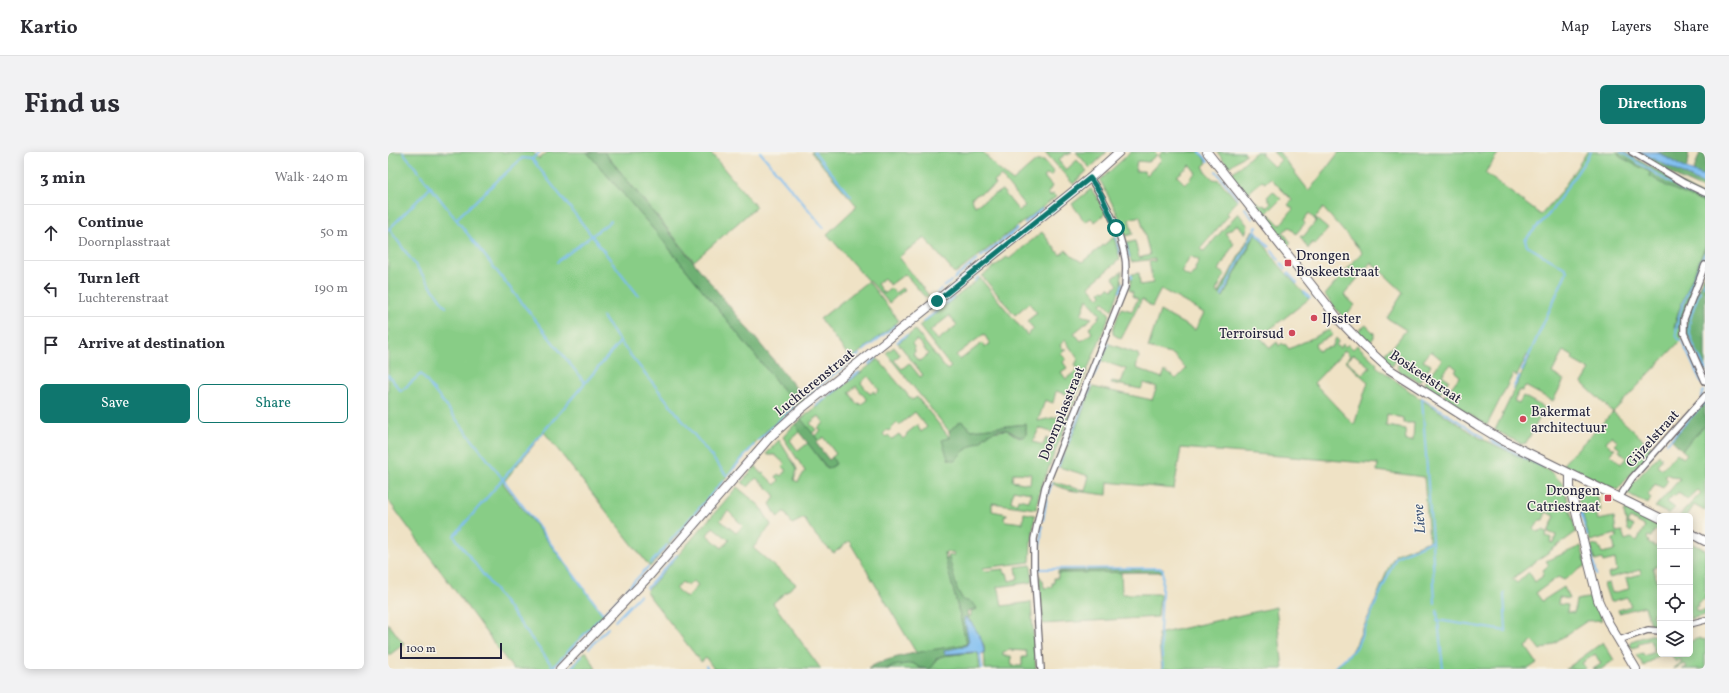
<!DOCTYPE html>
<html lang="en">
<head>
<meta charset="utf-8">
<style>
  :root { --surface:#fff; --page:#f2f2f3; --text:#2b2b33; --muted:#7c7c81; --line:#e1e1e2; --accent:#0f766e }
  body { margin:0; font-family:Vollkorn,serif; background:var(--page); color:var(--text) }
  .controls { position:absolute; right:12px; bottom:12px; display:grid; overflow:hidden; border-radius:6px; box-shadow:0 2px 10px #0003 }
  .controls button { width:36px; height:36px; display:grid; place-items:center; padding:0; border:0; border-bottom:1px solid var(--line); background:var(--surface); color:var(--text); font:20px sans-serif }
  .scale { position:absolute; left:12px; bottom:10px; width:102px; box-sizing:border-box; padding-left:4px; border:2px solid #22223b; border-top:0; font-size:11px; line-height:14px; white-space:nowrap; color:#22223b; -webkit-text-stroke:3px #f7f3e8; paint-order:stroke }
  .stop { position:absolute; width:12px; height:12px; margin:-9px; border:3px solid #0f766e; border-radius:50%; background:#fff }
  .stop.end { background:#0f766e; border-color:#fff; box-shadow:0 1px 4px #0008 }
  .list { margin:0; padding:0; list-style:none }
  h2 { display:flex; justify-content:space-between; align-items:center; height:52px; margin:0; padding:0 16px; font-size:17px }
  h2 small { font-size:13px; font-weight:400; color:var(--muted) }
  .list li { display:grid; grid-template-columns:26px 1fr auto; gap:12px; align-items:center; box-sizing:border-box; height:56px; padding:0 16px; border-top:1px solid var(--line) }
  .list b { display:block; font-size:15px; white-space:nowrap }
  .list p { margin:0; font-size:13px; white-space:nowrap; color:var(--muted) }
  .list em { font-size:13px; font-style:normal; color:var(--muted) }
  .actions { display:flex; gap:8px; padding:12px 16px }
  .actions a { flex:1; padding:9px 0; border:1px solid var(--accent); border-radius:6px; text-align:center; font-size:14px; color:var(--accent) }
  .actions .main { background:var(--accent); color:#fff }
  .icon { flex:none; width:22px; height:22px; fill:none; stroke:currentColor; stroke-width:2; stroke-linecap:round; stroke-linejoin:round }
  .map { position:relative; flex:none; width:1317px; height:517px; overflow:hidden; border-radius:6px }
  header { display:flex; align-items:center; gap:24px; box-sizing:border-box; height:56px; padding:0 20px; background:var(--surface); border-bottom:1px solid var(--line) }
  header strong { font-size:19px }
  nav { display:flex; gap:22px; margin-inline-start:auto; font-size:14px }
  .intro { display:flex; align-items:center; justify-content:space-between; box-sizing:border-box; height:96px; padding:0 24px }
  h1 { margin:0; font-size:28px }
  .button { padding:10px 18px; border-radius:6px; background:var(--accent); color:#fff; font-size:14px; font-weight:700 }
  main { display:flex; gap:24px; padding:0 24px }
  aside { flex:1; background:var(--surface); border-radius:6px; box-shadow:0 2px 10px #0003 }
  .map>svg:first-child { display:block }
  .green { fill:#88cd86; stroke:#557860; fill-rule:evenodd }
  .forest { fill:#6eb073; stroke:#486957 }
  .water { fill:#7dbdf1; stroke:#507096 }
  .lines { fill:none; stroke-linecap:round; stroke-linejoin:round }
  .stream { stroke:#7dbdf1; stroke-width:2 }
  .street-casing { stroke:#6a656b; stroke-width:8 }
  .secondary-casing { stroke:#6a656b; stroke-width:10 }
  .street { stroke:#fff; stroke-width:5.5 }
  .secondary { stroke:#fff; stroke-width:8 }
  .route { stroke:#0f766e; stroke-width:5 }
  .poi-dot { fill:#d1495b; stroke:#f7f3e8; stroke-width:1.5 }
  .labels { text-anchor:middle; stroke-width:3; stroke-linejoin:round; paint-order:stroke }
  .poi-label { font-size:14px; fill:#22223b; stroke:#f7f3e8; text-anchor:start }
  .street-label { font-size:14px; fill:#22223b; stroke:#f7f3e8 }
  .water-label { font-size:15px; font-style:italic; fill:#42587b; stroke:#f7f3e8 }
</style>
</head>
<body>
<header>
<strong>Kartio</strong>
<nav><a>Map</a><a>Layers</a><a>Share</a></nav>
</header>
<div class="intro"><h1>Find us</h1><a class="button">Directions</a></div>
<main>
<aside>
<h2>3 min<small>Walk · 240 m</small></h2>
<ul class="list">
<li><svg class="icon" aria-label="ahead" viewBox="0 0 24 24"><path d="M12 20V5M6 11l6-6 6 6"/></svg><div><b>Continue</b><p>Doornplasstraat</p></div><em>50 m</em></li>
<li><svg class="icon" aria-label="left" viewBox="0 0 24 24"><path d="M17 20v-9H6M10 6l-5 5 5 5"/></svg><div><b>Turn left</b><p>Luchterenstraat</p></div><em>190 m</em></li>
<li><svg class="icon" aria-label="arrive" viewBox="0 0 24 24"><path d="M6 21V4h12l-3 4 3 4H6"/></svg><div><b>Arrive at destination</b></div></li>
</ul>
<div class="actions"><a class="main">Save</a><a>Share</a></div>
</aside>
<div class="map">
<svg width="1317" height="517" viewBox="0 0 1317 517">
  <rect width="100%" height="100%" fill="#f7f3e8"/>
  <filter id="ink" filterUnits="userSpaceOnUse"><feTurbulence type="fractalNoise" baseFrequency=".025" numOctaves="2"/><feDisplacementMap in="SourceGraphic" scale="8" xChannelSelector="R" yChannelSelector="G"/><feConvolveMatrix kernelMatrix="1 2 1 2 8 2 1 2 1" color-interpolation-filters="sRGB"/></filter>
  <filter id="wash" filterUnits="userSpaceOnUse"><feTurbulence type="fractalNoise" baseFrequency=".012" numOctaves="4" result="noise"/><feDisplacementMap in="SourceGraphic" scale="16" xChannelSelector="R" yChannelSelector="G"/><feGaussianBlur stdDeviation="0.9" result="paint"/><feColorMatrix in="noise" values="0 0 0 0 0 0 0 0 0 0 0 0 0 0 0 0 0 1.4 0 .05"/><feComposite in="paint" operator="in"/></filter>
  <g filter="url(#wash)">
    <rect width="100%" height="100%" fill="#efe2c5"/>
    <!-- green -->
    <g class="green">
      <path d="M 0,0 L 145,0 L 151,7 L 160,0 L 199,0 L 268,80 L 408,254 L 378,279 L 262,415 L 156,280 L 115,331 L 216,463 L 164,517 L 125,517 L 0,348 Z"/>
      <path d="M 216,0 L 322,0 L 368,55 L 306,109 Z"/>
      <path d="M 423,0 L 595,0 L 609,16 L 625,29 L 648,9 L 656,9 L 666,21 L 662,24 L 660,22 L 656,25 L 664,34 L 660,41 L 662,44 L 665,42 L 668,45 L 567,122 L 536,85 L 511,105 L 542,145 L 537,145 L 517,122 L 502,133 L 496,126 L 489,132 L 496,142 L 503,136 L 507,141 L 514,136 L 516,138 L 501,151 L 481,128 L 480,129 L 511,169 L 463,207 L 432,167 L 480,129 L 439,82 L 469,54 ZM 613,24 L 637,54 L 631,59 L 614,38 L 587,54 L 583,46 L 608,33 L 606,30 Z"/>
      <path d="M 657,0 L 684,0 L 680,3 L 678,2 L 670,8 L 678,18 L 689,8 L 699,19 L 685,32 Z"/>
      <path d="M 688,0 L 719,0 L 702,16 Z"/>
      <path d="M 743,0 L 766,0 L 769,3 L 760,10 L 749,9 L 747,19 L 756,19 L 759,23 L 773,8 L 770,4 L 774,0 L 812,0 L 819,11 L 815,14 L 818,20 L 825,27 L 831,28 L 849,49 L 839,61 L 841,63 L 812,97 L 816,99 L 850,61 L 860,74 L 857,82 L 850,72 L 837,81 L 846,91 L 831,118 L 837,122 L 828,139 L 835,145 L 868,81 L 891,113 L 921,147 L 872,185 L 882,196 L 889,190 L 891,194 L 894,191 L 896,193 L 897,192 L 901,197 L 941,178 L 945,183 L 927,192 L 930,199 L 937,196 L 944,195 L 948,186 L 951,189 L 948,193 L 952,196 L 955,192 L 957,195 L 960,192 L 965,197 L 969,193 L 989,212 L 988,214 L 1031,246 L 1092,286 L 1162,319 L 1175,332 L 1188,380 L 1124,427 L 1129,431 L 1141,420 L 1147,430 L 1155,424 L 1154,422 L 1156,420 L 1155,418 L 1161,413 L 1158,409 L 1193,394 L 1198,413 L 1176,428 L 1170,425 L 1148,441 L 1154,449 L 1176,435 L 1181,447 L 1171,445 L 1170,452 L 1180,453 L 1179,460 L 1186,461 L 1188,448 L 1206,445 L 1214,468 L 1199,469 L 1157,497 L 1156,496 L 1152,498 L 1145,489 L 1138,495 L 1149,511 L 1140,517 L 947,517 L 966,496 L 983,459 L 1002,412 L 1008,402 L 1041,389 L 1036,325 L 989,319 L 990,312 L 793,296 L 786,337 L 720,330 L 719,343 L 680,338 L 665,332 L 666,330 L 697,339 L 701,324 L 671,315 L 705,235 L 764,248 L 769,235 L 756,231 L 753,237 L 723,231 L 724,229 L 733,231 L 738,217 L 714,209 L 721,192 L 750,202 L 751,205 L 748,216 L 774,226 L 777,219 L 788,227 L 798,217 L 786,203 L 760,196 L 772,159 L 807,178 L 816,161 L 773,137 L 764,155 L 754,147 L 733,187 L 725,182 L 725,177 L 733,156 L 744,159 L 750,147 L 744,144 L 745,140 L 741,138 L 744,122 L 751,121 L 752,133 L 765,131 L 761,110 L 767,109 L 767,107 L 743,110 L 739,91 L 747,89 L 751,106 L 762,103 L 752,64 L 741,67 L 745,82 L 737,84 L 733,69 L 712,28 ZM 802,13 L 808,21 L 803,25 L 804,26 L 797,32 L 789,24 ZM 802,104 L 811,108 L 807,117 L 808,120 L 805,121 L 802,125 L 793,120 ZM 957,198 L 962,204 L 957,209 L 980,230 L 966,273 L 926,231 ZM 966,202 L 982,215 L 975,223 L 959,209 ZM 999,262 L 1015,266 L 1015,271 L 1026,271 L 1025,289 L 1018,289 L 1017,277 L 998,274 ZM 1158,360 L 1167,364 L 1160,380 L 1168,383 L 1166,392 L 1162,390 L 1163,386 L 1158,384 L 1159,380 L 1155,378 L 1149,380 L 1146,377 L 1152,368 L 1155,368 Z"/>
      <path d="M 829,0 L 856,0 L 858,2 L 841,15 Z"/>
      <path d="M 868,0 L 875,0 L 873,2 L 886,15 L 893,8 L 885,0 L 891,0 L 921,39 L 951,0 L 1111,0 L 1097,21 L 1153,63 L 1172,41 L 1199,0 L 1231,0 L 1230,1 C 1243,12 1249,13 1262,20 C 1281,30 1297,44 1317,51 L 1317,95 L 1290,161 L 1289,176 L 1292,175 L 1294,187 L 1225,260 L 1265,297 L 1229,338 L 1175,312 L 1225,260 L 1194,231 L 1202,218 L 1184,208 L 1185,204 L 1175,199 L 1164,221 L 1176,228 L 1165,249 L 1137,234 L 1134,239 L 1132,238 L 1126,249 L 1131,251 L 1135,244 L 1157,256 L 1138,291 L 1134,292 L 1107,278 L 1142,205 L 1139,203 L 1129,224 L 1125,222 L 1099,273 L 1055,246 L 1072,224 L 1067,220 L 1069,217 L 1063,212 L 1054,223 L 1061,228 L 1050,243 L 1035,233 L 1054,208 L 1043,199 L 1035,209 L 1043,213 L 1031,230 L 1011,219 L 1009,216 L 1013,205 L 1009,202 L 1004,214 L 994,206 L 1001,196 L 1003,197 L 1018,178 L 999,166 L 1015,141 L 1014,139 L 983,110 L 956,143 L 967,153 L 956,165 L 954,164 L 937,143 L 974,100 L 935,56 L 927,66 L 940,77 L 927,92 L 924,90 L 920,97 L 912,84 L 913,83 L 915,85 L 928,69 L 921,61 L 915,69 L 917,71 L 908,82 L 902,75 L 895,80 L 903,91 L 900,93 L 879,65 L 881,62 L 892,73 L 905,57 L 900,53 L 904,48 L 882,26 L 877,31 L 874,29 L 859,42 L 843,22 ZM 1223,284 L 1230,290 L 1227,293 L 1232,297 L 1231,299 L 1238,306 L 1233,312 L 1222,302 L 1227,296 L 1224,296 L 1218,290 Z"/>
      <path d="M 703,37 L 719,60 L 707,70 L 703,66 L 697,70 L 684,52 Z"/>
      <path d="M 885,39 L 893,47 L 877,63 L 868,51 L 869,49 L 874,54 L 876,53 L 879,56 L 883,51 L 879,45 Z"/>
      <path d="M 654,80 L 672,103 L 678,98 L 685,105 L 694,110 L 726,85 L 732,107 L 701,134 L 711,146 L 714,143 L 712,140 L 715,138 L 717,139 L 721,135 L 724,138 L 730,133 L 725,126 L 734,119 L 733,134 L 724,158 L 716,150 L 713,152 L 722,163 L 684,255 L 676,254 L 680,243 L 668,239 L 665,251 L 657,248 L 650,269 L 682,262 L 652,338 L 648,357 L 604,351 L 604,359 L 619,362 L 619,363 L 617,363 L 616,367 L 618,369 L 635,371 L 636,361 L 647,363 L 644,389 L 643,389 L 642,410 L 595,416 L 596,419 L 616,417 L 616,421 L 619,421 L 621,429 L 630,427 L 628,415 L 643,413 L 645,430 L 609,435 L 609,437 L 611,437 L 614,454 L 643,450 L 648,517 L 597,517 L 596,493 L 579,464 L 583,464 L 583,459 L 589,457 L 582,450 L 575,448 L 569,437 L 560,404 L 566,403 L 565,400 L 556,401 L 579,492 L 529,502 L 461,389 L 446,401 C 433,391 424,380 416,366 L 404,372 L 396,359 L 390,366 L 382,352 L 387,345 L 383,339 L 368,326 L 360,335 L 354,330 L 368,314 L 373,322 L 375,321 L 387,333 L 391,328 L 388,325 L 390,322 L 393,324 L 398,318 L 394,315 L 397,312 L 387,303 L 380,303 L 379,301 L 391,288 L 408,315 L 409,318 L 406,328 L 410,330 L 417,319 L 395,285 L 408,271 L 411,280 L 402,288 L 410,299 L 420,291 L 439,317 L 447,313 L 444,305 L 448,302 L 435,285 L 431,289 L 426,284 L 433,279 L 430,276 L 436,271 L 431,264 L 422,271 L 428,278 L 424,281 L 413,267 L 490,207 L 524,248 L 529,245 L 562,286 L 567,309 C 573,299 584,293 594,289 L 595,286 L 603,280 L 619,278 L 631,286 L 638,283 L 638,272 L 584,278 L 573,269 L 561,279 L 498,201 L 506,195 L 512,203 L 506,208 L 514,217 L 521,211 L 532,225 L 535,223 L 510,191 L 527,178 L 559,218 L 563,215 L 531,174 L 592,126 L 639,183 L 646,177 L 639,169 L 649,161 L 641,151 L 627,163 L 594,124 L 619,105 L 621,107 ZM 699,147 L 713,163 L 710,165 L 711,166 L 701,176 L 704,181 L 693,189 L 686,181 L 704,166 L 693,163 ZM 561,164 L 569,173 L 550,188 L 542,179 ZM 596,182 L 602,192 L 597,195 L 594,191 L 572,208 L 568,203 ZM 528,188 L 532,191 L 540,202 L 534,208 L 530,209 L 525,202 L 527,200 L 526,195 L 524,192 ZM 677,188 L 690,207 L 687,213 L 690,217 L 678,227 L 673,220 L 679,216 L 675,210 L 678,207 L 673,202 L 678,197 L 675,197 L 672,193 ZM 480,224 L 491,238 L 487,242 L 486,239 L 482,242 L 473,231 ZM 468,234 L 479,248 L 472,253 L 471,251 L 469,252 L 461,240 ZM 527,260 L 539,275 L 533,280 L 529,273 L 518,282 L 519,283 L 515,287 L 511,282 L 504,287 L 500,283 L 498,285 L 495,282 L 499,278 L 501,279 L 509,271 L 511,273 ZM 651,276 L 666,281 L 663,288 L 658,286 L 655,293 L 645,290 ZM 625,321 L 643,322 L 642,332 L 624,329 ZM 625,338 L 643,341 L 641,349 L 630,347 L 629,351 L 623,350 ZM 622,498 L 638,499 L 639,505 L 634,505 L 634,514 L 624,514 L 623,504 L 615,504 L 615,500 Z"/>
      <path d="M 978,173 L 986,181 L 986,185 L 981,192 L 969,180 Z"/>
      <path d="M 1317,273 L 1317,359 L 1306,353 L 1299,364 L 1291,364 L 1313,341 L 1310,338 L 1299,348 L 1290,340 L 1287,344 L 1285,343 L 1279,350 L 1287,356 L 1281,362 L 1267,355 L 1292,327 L 1289,325 L 1288,326 L 1278,322 L 1277,325 L 1280,328 L 1275,336 L 1267,332 L 1260,343 L 1263,346 L 1260,352 L 1237,340 L 1271,303 L 1274,307 L 1269,313 L 1274,317 L 1289,301 L 1295,306 L 1299,302 L 1294,298 Z"/>
      <path d="M 349,335 L 372,354 L 383,373 L 365,396 L 408,432 L 385,451 L 433,517 L 326,517 L 318,506 L 313,510 L 258,440 ZM 340,359 L 355,374 L 348,381 L 332,368 ZM 325,375 L 341,388 L 334,396 L 319,383 ZM 305,429 L 310,433 L 299,446 L 288,437 L 294,430 L 300,434 Z"/>
      <path d="M 1196,337 L 1209,343 L 1213,359 L 1208,360 L 1210,368 L 1226,365 L 1228,380 L 1234,379 L 1237,388 L 1243,386 L 1249,389 L 1257,374 L 1242,366 L 1239,371 L 1246,374 L 1243,380 L 1240,378 L 1236,361 L 1238,357 L 1272,375 L 1272,380 L 1267,378 L 1263,385 L 1260,384 L 1259,387 L 1261,389 L 1260,391 L 1268,395 L 1272,388 L 1272,413 L 1265,415 L 1270,433 L 1272,432 L 1272,460 L 1264,462 L 1267,472 L 1272,471 L 1272,476 L 1263,476 L 1257,454 L 1231,461 L 1230,458 L 1243,454 L 1239,445 L 1222,450 L 1216,432 L 1221,431 L 1224,441 L 1241,437 L 1238,426 L 1253,422 L 1252,418 L 1221,426 L 1220,422 L 1229,419 L 1227,407 L 1215,410 L 1214,407 L 1207,409 L 1203,394 L 1210,393 L 1214,401 L 1227,398 L 1225,387 L 1229,386 L 1228,382 L 1202,389 L 1189,342 Z"/>
      <path d="M 1302,390 L 1317,398 L 1317,447 L 1309,451 L 1310,454 L 1307,455 L 1309,460 L 1317,458 L 1317,463 L 1302,467 Z"/>
      <path d="M 733,420 L 734,442 L 772,442 L 770,465 L 655,472 L 651,423 L 655,429 L 656,436 L 664,435 L 664,431 L 666,431 L 666,426 L 670,426 L 670,421 Z"/>
      <path d="M 888,455 L 895,517 L 774,517 L 770,482 Z"/>
      <path d="M 0,471 L 16,492 L 0,504 Z"/>
      <path d="M 1263,483 L 1272,484 L 1272,502 L 1273,502 L 1256,514 L 1248,503 L 1255,501 L 1256,504 L 1267,500 L 1262,488 L 1250,491 L 1251,494 L 1244,496 L 1242,493 L 1246,488 Z"/>
      <path d="M 1312,486 L 1313,488 L 1317,487 L 1317,517 L 1294,517 L 1299,515 L 1297,512 L 1285,517 L 1294,510 L 1292,507 L 1288,510 L 1283,502 L 1302,502 L 1303,489 Z"/>
      <path d="M 1215,490 L 1226,508 L 1213,517 L 1205,517 L 1213,512 L 1207,502 L 1194,511 L 1198,517 L 1178,517 Z"/>
      <path d="M 198,499 L 208,517 L 181,517 Z"/>
      <path d="M 590,500 L 592,517 L 498,517 L 506,514 L 524,511 L 533,516 L 546,513 L 548,507 L 554,504 Z"/>
    </g>
    <!-- forest -->
    <g class="forest">
      <path d="M 199,0 L 216,0 L 417,247 L 408,254 L 268,80 Z"/>
      <path d="M 1231,0 L 1236,0 L 1317,45 L 1317,51 L 1280,35 L 1262,24 L 1262,20 L 1232,5 L 1230,1 Z"/>
      <path d="M 1248,0 L 1252,0 L 1317,33 L 1317,38 L 1292,27 Z"/>
      <path d="M 1269,0 L 1300,0 L 1301,7 L 1298,17 Z"/>
      <path d="M 1317,0 L 1317,24 L 1305,20 L 1312,1 Z"/>
      <path d="M 865,78 L 868,81 L 835,145 L 831,141 Z"/>
      <path d="M 1317,95 C 1317,120 1297,149 1292,175 L 1286,176 L 1290,161 Z"/>
      <path d="M 1317,121 L 1317,220 L 1298,180 C 1297,160 1310,139 1317,121 Z"/>
      <path d="M 1317,250 L 1317,273 L 1294,298 L 1284,288 Z"/>
      <path d="M 413,267 L 431,289 L 428,291 L 441,308 L 444,305 L 448,312 L 440,317 L 411,280 L 408,273 Z"/>
      <path d="M 573,269 L 584,278 L 638,272 L 638,283 L 636,285 C 628,286 626,280 619,278 C 610,276 601,281 595,286 L 594,289 C 584,292 573,300 567,309 L 560,307 L 554,288 L 562,286 L 561,279 Z"/>
      <path d="M 556,401 L 557,401 L 558,407 L 561,406 L 569,437 L 575,448 C 581,449 587,451 589,457 L 579,459 L 580,467 L 577,465 L 576,466 L 581,489 L 579,492 L 590,500 L 554,504 L 548,507 L 546,513 L 541,517 L 533,516 L 524,511 L 506,514 L 498,517 L 480,517 C 495,504 556,496 579,492 Z"/>
      <path d="M 775,416 L 774,420 L 670,421 L 670,419 Z"/>
    </g>
    <!-- water -->
    <g class="water">
      <path d="M 1252,0 L 1269,0 L 1296,16 L 1317,24 L 1317,33 Z"/>
      <path d="M 577,465 C 586,471 597,491 596,501 L 591,503 L 590,501 L 586,500 L 557,502 L 556,499 L 578,494 L 581,489 L 576,466 Z"/>
    </g>
    <g class="lines">
      <!-- stream -->
      <g class="stream">
        <path d="M 15,0 L 197,231"/>
        <path d="M 372,0 L 436,76"/>
        <path d="M 426,0 L 463,44"/>
        <path d="M 812,0 L 820,9"/>
        <path d="M 1233,0 L 1294,38 L 1317,48"/>
        <path d="M 144,7 L 250,143"/>
        <path d="M 828,19 L 850,47"/>
        <path d="M 43,35 L 1,77 L 58,155"/>
        <path d="M 857,56 L 865,67"/>
        <path d="M 68,67 L 134,6 L 144,7 L 152,0"/>
        <path d="M 637,71 L 654,57"/>
        <path d="M 867,78 L 881,95"/>
        <path d="M 728,85 L 732,101"/>
        <path d="M 738,92 L 741,105"/>
        <path d="M 884,98 L 891,108"/>
        <path d="M 593,105 L 629,77"/>
        <path d="M 169,110 L 223,69"/>
        <path d="M 893,111 L 897,117"/>
        <path d="M 900,121 L 909,131"/>
        <path d="M 743,123 L 743,126"/>
        <path d="M 566,127 L 589,108"/>
        <path d="M 587,129 L 590,125"/>
        <path d="M 1315,134 L 1317,129"/>
        <path d="M 556,135 L 563,129"/>
        <path d="M 1312,139 C 1295,180 1299,179 1317,217"/>
        <path d="M 732,140 L 735,131"/>
        <path d="M 916,140 L 922,146"/>
        <path d="M 549,141 L 553,137"/>
        <path d="M 834,143 L 869,74"/>
        <path d="M 557,152 L 565,145"/>
        <path d="M 215,165 L 232,190"/>
        <path d="M 535,170 L 549,159"/>
        <path d="M 509,190 L 519,183"/>
        <path d="M 475,199 L 508,173"/>
        <path d="M 481,212 L 488,206"/>
        <path d="M 1134,219 L 1179,119 L 1177,116 L 1139,94 L 1137,88 L 1162,61 L 1203,0"/>
        <path d="M 0,223 L 13,239 L 33,222 L 114,326 L 215,462 L 236,441"/>
        <path d="M 706,224 L 720,191"/>
        <path d="M 461,228 L 471,220"/>
        <path d="M 1314,232 L 1294,189 L 1289,186 C 1284,167 1309,120 1317,101"/>
        <path d="M 1125,236 L 1131,225"/>
        <path d="M 417,245 L 472,202"/>
        <path d="M 1313,245 L 1315,239"/>
        <path d="M 428,254 L 457,231"/>
        <path d="M 1102,288 L 1154,314"/>
        <path d="M 370,289 L 406,254"/>
        <path d="M 1279,291 L 1317,250"/>
        <path d="M 679,293 L 703,234"/>
        <path d="M 1258,306 L 1264,300"/>
        <path d="M 670,315 L 676,300"/>
        <path d="M 1192,358 L 1199,384"/>
        <path d="M 655,368 L 659,345 L 664,331"/>
        <path d="M 282,389 L 336,328"/>
        <path d="M 1044,390 L 1047,451"/>
        <path d="M 1202,397 L 1208,423"/>
        <path d="M 263,411 L 279,393"/>
        <path d="M 654,417 L 773,416 L 775,418 L 772,479 L 775,517"/>
        <path d="M 652,418 L 652,398 L 654,374"/>
        <path d="M 259,436 L 289,403"/>
        <path d="M 239,437 L 260,415"/>
        <path d="M 1049,458 L 1055,517"/>
        <path d="M 1049,468 L 1118,479 L 1116,441"/>
        <path d="M 227,469 L 252,443"/>
        <path d="M 201,496 L 220,476"/>
        <path d="M 592,501 L 594,517"/>
        <path d="M 318,514 L 320,517"/>
        <path d="M 165,515 L 66,384 L 232,190 L 339,324 L 366,293"/>
        <path d="M 163,517 L 212,466"/>
        <path d="M 182,517 L 194,504"/>
        <path d="M 945,517 L 968,496 L 1008,405 L 1044,389 L 1034,246 L 1095,285"/>
      </g>
    </g>
  </g>
  <g filter="url(#ink)">
    <g class="lines">
      <defs>
        <g id="street">
          <path d="M 1244,0 L 1296,31 L 1317,41"/>
          <path d="M 1317,113 L 1296,167 L 1296,181 L 1317,229"/>
          <path d="M 1231,346 L 1244,326 L 1317,244"/>
          <path d="M 1302,472 L 1317,468"/>
          <path d="M 1231,488 L 1260,478 L 1272,479"/>
          <path d="M 653,517 L 646,415 L 646,387 L 657,335 L 737,135 C 737,126 739,115 737,106 C 732,78 718,50 702,26"/>
        </g>
        <g id="secondary">
          <path d="M 819,0 L 951,168 L 976,194 L 1001,217 L 1089,273 L 1114,288 L 1272,366"/>
          <path d="M 1182,322 L 1182,336 L 1210,448 L 1220,470 L 1248,517"/>
          <path d="M 1302,381 L 1317,389"/>
          <path d="M 172,517 L 262,423 L 382,285 L 414,256 L 702,26 L 731,0"/>
        </g>
      </defs>
      <!-- street casing -->
      <use href="#street" class="street-casing"/>
      <!-- secondary casing -->
      <use href="#secondary" class="secondary-casing"/>
      <!-- street -->
      <use href="#street" class="street"/>
      <!-- secondary -->
      <use href="#secondary" class="secondary"/>
    </g>
  </g>
  <g class="lines" filter="url(#ink)">
    <!-- route -->
    <path class="route" d="M 549,149 L 702,26 L 713,42 L 728,76"/>
  </g>
  <!-- markers -->
  <g class="poi-dot">
    <rect x="896" y="107" width="8" height="8" rx="2"/>
    <circle cx="926" cy="166" r="4"/>
    <circle cx="904" cy="181" r="4"/>
    <circle cx="1135" cy="267" r="4"/>
    <rect x="1216" y="342" width="8" height="8" rx="2"/>
  </g>
  <g class="labels">
    <!-- poi labels -->
    <g class="poi-label">
      <text x="908" y="108">Drongen<tspan x="908" dy="16">Boskeetstraat</tspan></text>
      <text x="934" y="171">IJsster</text>
      <text x="896" y="186" text-anchor="end">Terroirsud</text>
      <text x="1143" y="264">Bakermat<tspan x="1143" dy="16">architectuur</tspan></text>
      <text x="1212" y="343" text-anchor="end">Drongen<tspan x="1212" dy="16">Catriestraat</tspan></text>
    </g>
    <!-- street labels -->
    <g class="street-label">
      <text transform="translate(1038 224) rotate(34)" y="5">Boskeetstraat</text>
      <text transform="translate(426 230) rotate(-39)" y="5">Luchterenstraat</text>
      <text transform="translate(673 261) rotate(-68)" y="5">Doornplasstraat</text>
      <text transform="translate(1264 286) rotate(-48)" y="5">Gijzelstraat</text>
    </g>
    <!-- water labels -->
    <g class="water-label">
      <text transform="translate(1031 367) rotate(-94)" y="5">Lieve</text>
    </g>
  </g>
</svg>
<div class="controls">
<button>+</button>
<button>−</button>
<button><svg class="icon" aria-label="locate" viewBox="0 0 24 24"><circle cx="12" cy="12" r="6"/><path d="M12 2v4M12 18v4M2 12h4M18 12h4"/></svg></button>
<button><svg class="icon" aria-label="layers" viewBox="0 0 24 24"><path d="M12 4l9 5-9 5-9-5zM3 14l9 5 9-5"/></svg></button>
</div>
<div class="scale">100 m</div>
<div class="stop" style="left:728px;top:76px"></div>
<div class="stop end" style="left:549px;top:149px"></div>
</div>
</main>
</body>
</html>
